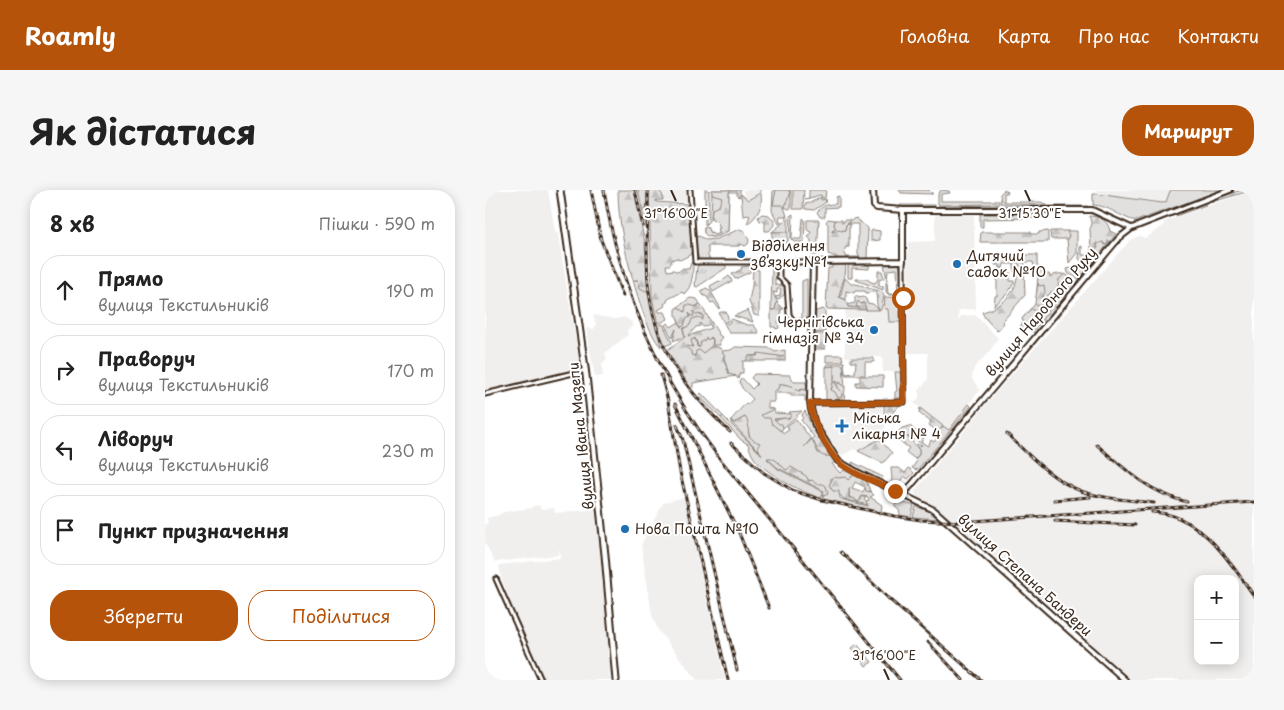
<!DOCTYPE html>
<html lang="uk">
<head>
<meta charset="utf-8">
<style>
  :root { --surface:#fff; --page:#f6f6f6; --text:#222; --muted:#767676; --line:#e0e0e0; --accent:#b45309 }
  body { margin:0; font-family:"Playpen Sans",sans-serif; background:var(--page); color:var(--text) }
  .controls { position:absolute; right:15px; bottom:15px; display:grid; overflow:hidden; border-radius:10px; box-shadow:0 2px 12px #0003 }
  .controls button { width:45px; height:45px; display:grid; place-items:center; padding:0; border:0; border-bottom:1px solid var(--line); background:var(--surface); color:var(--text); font:25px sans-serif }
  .stop { position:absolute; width:15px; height:15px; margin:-11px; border:4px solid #b45309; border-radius:50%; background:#fff }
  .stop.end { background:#b45309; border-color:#fff; box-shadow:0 1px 5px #0008 }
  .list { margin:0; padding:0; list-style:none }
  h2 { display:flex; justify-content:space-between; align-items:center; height:65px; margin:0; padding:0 20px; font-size:21px }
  h2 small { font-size:16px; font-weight:400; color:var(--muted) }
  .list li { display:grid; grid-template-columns:32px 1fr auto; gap:15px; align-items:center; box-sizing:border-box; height:70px; margin:0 10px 10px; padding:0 10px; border:1px solid var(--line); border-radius:20px }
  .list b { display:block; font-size:19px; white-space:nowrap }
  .list p { margin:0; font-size:16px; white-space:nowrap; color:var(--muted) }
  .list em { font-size:16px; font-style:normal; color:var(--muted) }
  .actions { display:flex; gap:10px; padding:15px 20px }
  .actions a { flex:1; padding:11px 0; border:1px solid var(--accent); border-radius:20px; text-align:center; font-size:18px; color:var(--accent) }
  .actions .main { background:var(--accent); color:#fff }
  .icon { flex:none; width:28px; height:28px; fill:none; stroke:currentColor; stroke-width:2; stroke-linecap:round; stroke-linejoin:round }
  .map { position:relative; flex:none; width:769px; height:490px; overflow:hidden; border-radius:20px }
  header { display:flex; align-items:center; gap:30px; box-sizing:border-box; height:70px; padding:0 25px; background:var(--accent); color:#fff }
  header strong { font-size:24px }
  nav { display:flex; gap:28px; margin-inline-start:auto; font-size:18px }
  .intro { display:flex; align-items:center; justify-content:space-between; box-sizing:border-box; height:120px; padding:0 30px }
  h1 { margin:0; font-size:35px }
  .button { padding:12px 22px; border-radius:20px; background:var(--accent); color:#fff; font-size:18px; font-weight:700 }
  main { display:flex; gap:30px; padding:0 30px }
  aside { flex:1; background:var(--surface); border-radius:20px; box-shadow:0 2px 12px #0003 }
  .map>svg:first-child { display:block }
  .built { fill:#f1efee; fill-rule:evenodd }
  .green { fill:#e2e0de; stroke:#8e857e }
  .forest { fill:url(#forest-firs); stroke:#8e857e; fill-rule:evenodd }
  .park { fill:url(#park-tufts); stroke:#8e857e }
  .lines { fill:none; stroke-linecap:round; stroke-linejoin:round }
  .minor-casing { stroke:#3b2a1e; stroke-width:7 }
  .tertiary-casing { stroke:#3b2a1e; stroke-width:8 }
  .primary-casing { stroke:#3b2a1e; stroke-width:9 }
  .minor { stroke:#fff; stroke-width:3 }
  .tertiary { stroke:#fff; stroke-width:4 }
  .primary { stroke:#fff; stroke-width:5 }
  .rail-casing { stroke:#3b2a1e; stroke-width:3 }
  .rail { stroke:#fff; stroke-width:1; stroke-dasharray:4; stroke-linecap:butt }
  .route { stroke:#b45309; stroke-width:6 }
  .ticks { fill:none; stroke:#3b2a1e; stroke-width:2 }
  .poi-dot { fill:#1f6fb2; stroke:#fff; stroke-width:2 }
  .labels { text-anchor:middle; stroke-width:4; stroke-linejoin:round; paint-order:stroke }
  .poi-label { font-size:14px; fill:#3b2a1e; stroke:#fff; text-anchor:start }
  .street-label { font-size:14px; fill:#3b2a1e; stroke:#fff }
  .ticks-label { font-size:12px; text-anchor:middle; fill:#3b2a1e; stroke:#fff; stroke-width:4; stroke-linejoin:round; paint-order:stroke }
</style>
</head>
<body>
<header>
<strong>Roamly</strong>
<nav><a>Головна</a><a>Карта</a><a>Про нас</a><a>Контакти</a></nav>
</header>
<div class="intro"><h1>Як дістатися</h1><a class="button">Маршрут</a></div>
<main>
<aside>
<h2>8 хв<small>Пішки · 590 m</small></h2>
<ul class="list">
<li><svg class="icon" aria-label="ahead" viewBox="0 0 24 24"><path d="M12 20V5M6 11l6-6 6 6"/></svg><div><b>Прямо</b><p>вулиця Текстильників</p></div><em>190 m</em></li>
<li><svg class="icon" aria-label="right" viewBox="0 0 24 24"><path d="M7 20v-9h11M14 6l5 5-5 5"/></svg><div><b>Праворуч</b><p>вулиця Текстильників</p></div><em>170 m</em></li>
<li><svg class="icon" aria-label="left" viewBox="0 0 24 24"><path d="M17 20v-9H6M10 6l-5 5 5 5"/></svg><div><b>Ліворуч</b><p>вулиця Текстильників</p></div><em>230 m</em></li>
<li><svg class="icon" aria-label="arrive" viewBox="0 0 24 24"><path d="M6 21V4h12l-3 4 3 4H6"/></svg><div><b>Пункт призначення</b></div></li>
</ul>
<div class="actions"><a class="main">Зберегти</a><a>Поділитися</a></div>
</aside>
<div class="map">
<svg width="769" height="490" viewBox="0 0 769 490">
  <defs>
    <pattern id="forest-firs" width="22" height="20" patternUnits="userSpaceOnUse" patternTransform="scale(1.25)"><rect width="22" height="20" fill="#e2e0de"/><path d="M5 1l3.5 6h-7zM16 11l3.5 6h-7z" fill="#c3c0be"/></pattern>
    <pattern id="park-tufts" width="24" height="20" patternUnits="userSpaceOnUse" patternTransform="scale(1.25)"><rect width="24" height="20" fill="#e2e0de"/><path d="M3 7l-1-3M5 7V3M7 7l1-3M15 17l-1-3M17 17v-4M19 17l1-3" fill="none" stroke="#c3c0be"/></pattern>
  </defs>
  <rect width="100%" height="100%" fill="#fff"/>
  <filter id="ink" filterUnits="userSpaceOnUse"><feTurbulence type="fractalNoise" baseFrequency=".02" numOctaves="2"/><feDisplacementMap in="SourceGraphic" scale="10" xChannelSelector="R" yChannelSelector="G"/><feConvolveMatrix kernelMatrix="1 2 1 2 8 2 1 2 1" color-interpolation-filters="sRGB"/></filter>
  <g filter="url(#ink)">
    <!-- built -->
    <g class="built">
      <path d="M 0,0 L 63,0 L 70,41 L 73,44 L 94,171 L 86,181 L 0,203 Z"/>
      <path d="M 170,0 L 202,0 L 203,12 L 171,11 Z"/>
      <path d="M 257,0 L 274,0 L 274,3 L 263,10 Z"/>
      <path d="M 610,0 L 724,0 L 657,24 L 612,4 Z"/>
      <path d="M 769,1 L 769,490 L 646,490 L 514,371 L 454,320 L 432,307 L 429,302 L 514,199 L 645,50 L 654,46 L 661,48 L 678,36 L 679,32 L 682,31 L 728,14 ZM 713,389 L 750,389 L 750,471 L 713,471 Z"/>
      <path d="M 450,24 L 489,25 L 491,119 L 474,120 L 473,131 L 476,126 L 490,125 L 513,148 L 505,161 L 489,178 L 487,189 L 495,200 L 463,240 L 429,213 L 434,208 L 434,201 L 443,189 L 443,163 L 423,163 L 423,52 L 450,51 Z"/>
      <path d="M 417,112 L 417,148 L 416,149 L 417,151 L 417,181 L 398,182 L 397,167 L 360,167 L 360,119 L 403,120 Z"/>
      <path d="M 108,125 L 130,129 L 139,127 L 146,131 L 148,136 L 142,140 L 143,145 L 120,163 L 122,168 L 117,174 L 118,186 L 110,187 L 101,138 L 109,139 L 111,135 Z"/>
      <path d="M 395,215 L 397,216 L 397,225 L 402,234 L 394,248 L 373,261 L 369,259 L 356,266 L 339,244 L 329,216 Z"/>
      <path d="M 199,307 L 240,490 L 212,490 L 173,440 L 167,425 L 156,355 L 178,313 Z"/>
      <path d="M 55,315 L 55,319 L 69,318 L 70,323 L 112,319 L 126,490 L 59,490 L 24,413 L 25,410 L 16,388 L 14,375 L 75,368 L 74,358 L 73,365 L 10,372 L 0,353 L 0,334 L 3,333 L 2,328 L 14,325 L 19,322 L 47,318 L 47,316 Z"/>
    </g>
    <!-- green -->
    <g class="green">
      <path d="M 220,0 L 224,0 L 224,31 L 220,35 Z"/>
      <path d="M 227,0 L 255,0 L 255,7 L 252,6 L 252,2 L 244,2 L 243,41 C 235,45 226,51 219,43 L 219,38 L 222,37 L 225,43 L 227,42 L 229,45 L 235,43 L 233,39 L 235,38 L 232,31 L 226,29 Z"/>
      <path d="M 275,0 C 279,13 274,26 262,34 L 265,25 L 258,26 L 256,4 L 263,10 L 275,3 Z"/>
      <path d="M 288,0 L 306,0 L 306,18 L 304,19 L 299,17 L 302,26 L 301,29 L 301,26 L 295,26 L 294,30 L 297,32 L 294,34 L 287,21 Z"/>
      <path d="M 308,0 L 319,0 L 318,19 L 308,19 Z"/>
      <path d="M 324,0 L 341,0 L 340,8 L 337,8 L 336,5 C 330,5 326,10 320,10 L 324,9 Z"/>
      <path d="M 456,0 L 464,1 L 465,3 L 456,4 L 456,11 L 514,11 L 514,14 L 454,15 L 453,14 L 453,4 Z"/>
      <path d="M 687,0 L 737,0 L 651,31 C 636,28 623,15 608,15 L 608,4 L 612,4 L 677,13 L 681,12 L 685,1 Z"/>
      <path d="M 354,6 L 354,17 L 340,18 L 340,27 L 335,27 L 332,22 C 338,15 343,14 351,14 L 351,7 Z"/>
      <path d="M 336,7 L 336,10 L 341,9 L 340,13 L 329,20 L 320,19 L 320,14 L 325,13 Z"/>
      <path d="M 513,15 L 513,18 L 454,18 L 453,16 Z"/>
      <path d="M 308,24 L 307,49 L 316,49 L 318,28 L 320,30 L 319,52 L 309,52 L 306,49 L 305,26 Z"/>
      <path d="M 303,28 L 303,42 L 287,42 L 301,30 Z"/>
      <path d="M 372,28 L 375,32 L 383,38 L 382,69 L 360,69 L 362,67 L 375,67 L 373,65 L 373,34 L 363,34 L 368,29 Z"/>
      <path d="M 350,30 L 357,30 L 357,33 L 359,32 L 359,30 L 365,30 L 361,35 L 360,40 L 347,42 L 347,40 L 351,38 L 349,36 Z"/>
      <path d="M 582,41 L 592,41 L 592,63 L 584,73 L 582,49 L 584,46 Z"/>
      <path d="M 280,52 L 284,54 L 303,54 L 303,58 L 269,58 L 269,54 Z"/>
      <path d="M 615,52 L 618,52 L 620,55 L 625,52 L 594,89 L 583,83 L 582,79 L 586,78 L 592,82 L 598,73 L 594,69 L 595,57 L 597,56 L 597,65 L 605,65 L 606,59 L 610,60 L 612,53 Z"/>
      <path d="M 523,65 L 552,65 L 552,75 L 554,77 L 552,79 L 549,77 L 548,72 L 540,72 L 539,78 L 526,71 Z"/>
      <path d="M 364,74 L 384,74 L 384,79 L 367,78 L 367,88 L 363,88 L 363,76 Z"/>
      <path d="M 399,74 L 413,74 L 415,76 L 417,105 L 404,105 L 401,102 L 401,92 L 402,92 L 403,104 L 413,104 L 412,79 L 403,80 L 402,90 Z"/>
      <path d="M 287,77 L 291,77 L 293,87 L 290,88 L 290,95 L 299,96 L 302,102 L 293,110 L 290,107 L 295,106 L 296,99 L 292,99 L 292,103 L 288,102 L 292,112 L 290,120 L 286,120 Z"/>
      <path d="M 515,78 L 518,78 L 519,82 L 525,82 L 525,91 L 529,91 L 529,93 L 522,104 L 509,116 L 510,106 L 512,106 L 512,89 L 514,86 L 510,85 L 510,80 L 515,80 Z"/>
      <path d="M 556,79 L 561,84 L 564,84 L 565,87 C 575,81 581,84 589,90 L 590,95 L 549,143 L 541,136 L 538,140 L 539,143 L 534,138 L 539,132 L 537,129 L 551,113 L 553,84 Z"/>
      <path d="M 393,81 L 397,81 L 399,88 L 394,90 L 394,96 L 398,96 L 398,100 L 371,90 L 371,89 L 382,89 L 386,92 L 390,93 L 393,89 Z"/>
      <path d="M 244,86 L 247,91 L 228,102 L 225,96 L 234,91 L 236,92 Z"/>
      <path d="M 360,88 L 366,94 C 376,93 382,99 391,100 L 391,102 L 381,103 L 380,101 L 370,101 L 369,103 L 361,101 L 361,110 L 355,107 Z"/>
      <path d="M 322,89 L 322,131 L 317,131 L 317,91 Z"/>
      <path d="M 148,90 L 153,90 L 161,101 L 163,100 L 176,157 C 164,145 153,108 148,90 Z"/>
      <path d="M 370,106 L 372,106 L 373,108 L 379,107 L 381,109 L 382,113 L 388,114 L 394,120 L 381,120 L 379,113 L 376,114 L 375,113 L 376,118 L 363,117 L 361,115 L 370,113 Z"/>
      <path d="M 400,107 L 417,108 L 417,132 L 404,132 L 403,119 L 399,119 Z"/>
      <path d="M 205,108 L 212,109 L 215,114 L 199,122 L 193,117 Z"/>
      <path d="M 263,120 L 268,132 L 249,126 Z"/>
      <path d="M 209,121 L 218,125 L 218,130 L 211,129 L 205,135 L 198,139 L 200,146 L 188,151 L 191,139 L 187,148 L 180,135 L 183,133 L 186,137 L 194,132 L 196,137 L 198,136 L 204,123 Z"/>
      <path d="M 178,134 L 187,153 L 180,156 L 173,136 Z"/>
      <path d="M 222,147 L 228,149 L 227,156 L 220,162 L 207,166 L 201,156 L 204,156 L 207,148 L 211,150 L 212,157 Z"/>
      <path d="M 250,157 L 284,158 L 290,162 L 300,160 L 300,167 L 279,165 L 264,166 L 261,171 L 258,171 L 258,183 L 255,183 L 253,189 L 251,186 L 244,185 L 237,161 L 246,160 Z"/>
      <path d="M 341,165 L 357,165 L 358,172 L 341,172 Z"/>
      <path d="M 366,168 L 389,168 L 389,172 L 380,172 L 380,185 L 361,185 L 360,184 L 359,172 L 360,184 L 370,183 L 371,172 L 366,172 Z"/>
      <path d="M 343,174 L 357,174 L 358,176 L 360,197 L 355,192 L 352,198 L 357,203 L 357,208 L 353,208 L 346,201 L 349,189 L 349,176 L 341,177 Z"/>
      <path d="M 269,184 L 305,185 L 309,192 L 321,192 L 322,201 L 319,199 L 313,201 L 310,200 L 307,196 L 298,194 L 293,200 L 289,201 L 289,212 L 283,212 L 283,218 L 289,219 L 286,220 C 285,233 290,237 299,243 L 304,240 L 302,236 L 311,229 L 326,249 L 319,257 L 327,249 L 333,263 L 345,266 L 350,272 L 347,274 L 355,283 L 359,280 L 369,285 L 363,290 L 346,288 L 346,294 L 354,301 L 355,308 L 359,310 L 383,316 L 381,311 L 384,310 L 383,307 L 377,306 L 374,312 L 372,312 L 370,309 L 364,307 L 364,299 L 367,298 L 378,302 L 380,298 L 384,302 L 385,301 L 389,305 L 385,307 L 397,315 L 396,322 L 338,309 L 338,306 L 343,303 L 318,286 L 301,280 L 293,272 L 286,268 L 282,269 L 293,279 L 339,302 L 336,308 C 318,303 281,284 269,268 C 266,264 265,259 263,254 L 256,250 L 236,228 L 238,226 L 277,265 L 273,258 L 271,252 L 268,251 C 260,243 266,235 260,227 L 249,233 L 246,230 L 261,213 L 263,214 L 268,209 L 257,198 L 254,191 L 257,188 L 267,199 L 272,194 L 266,188 Z"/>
      <path d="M 484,214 L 486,216 L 432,280 L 427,278 L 432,271 L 430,269 L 434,265 L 434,260 L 431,255 L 432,254 L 435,256 L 437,255 L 429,248 L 422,247 L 419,244 L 413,242 L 417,238 L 425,236 L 439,248 L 436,252 L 443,256 L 446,250 L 449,252 L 455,244 L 453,242 L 458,236 L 464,240 Z"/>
      <path d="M 317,221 L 298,238 L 289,229 C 296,230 300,228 306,224 L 304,222 Z"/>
      <path d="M 431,316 L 445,322 L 453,329 L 428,327 Z"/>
      <path d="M 372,454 L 387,472 L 381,476 L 367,458 Z"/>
    </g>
    <!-- forest -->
    <g class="forest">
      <path d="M 133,0 L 149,0 L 160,53 L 163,100 L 161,101 L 155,98 L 153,90 L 148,90 C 140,62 133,30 133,0 Z"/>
      <path d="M 153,0 L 162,0 L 162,42 Z"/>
      <path d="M 164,0 L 173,0 L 177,4 L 178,10 L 171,10 L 171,12 L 202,14 L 208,58 L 205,65 L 195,70 L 191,68 L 187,70 L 185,75 L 181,75 L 182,81 L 189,80 L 193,82 L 198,78 L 204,79 L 206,73 L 208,72 C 208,83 208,96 199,104 L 197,102 L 183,109 L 182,112 L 179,114 L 180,116 L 173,120 L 174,122 L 180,122 L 183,129 L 173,134 L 167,107 Z"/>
      <path d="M 227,0 L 246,0 L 244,2 L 243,41 C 235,45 226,51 219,43 L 219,38 L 222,37 L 225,43 L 227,42 L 229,45 L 235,43 L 233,39 L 235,38 L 232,31 L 226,29 L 227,19 L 234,16 L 237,7 L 227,4 Z"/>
      <path d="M 291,0 L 304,0 L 305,6 L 303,8 L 300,17 L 297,15 L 288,15 Z"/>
      <path d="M 414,0 L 444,0 L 448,4 L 416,3 Z"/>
      <path d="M 519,0 L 523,2 L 523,3 L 519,3 L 519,12 L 556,12 L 562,15 L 516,14 L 515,4 Z"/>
      <path d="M 756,0 L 768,0 L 727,12 L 726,10 Z"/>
      <path d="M 718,12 L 721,15 L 691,26 L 689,22 Z"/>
      <path d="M 415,15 L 450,15 L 451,18 L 416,19 Z"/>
      <path d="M 515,16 L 603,16 L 603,17 L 517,18 Z"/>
      <path d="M 277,24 L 284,25 L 289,31 L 289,35 L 284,41 L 280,41 L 280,32 L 275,31 L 273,27 Z"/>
      <path d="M 495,24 L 548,24 L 552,28 L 498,29 L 498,37 L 495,37 Z"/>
      <path d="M 604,26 C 614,26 623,30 625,41 L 631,44 L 625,52 L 623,50 L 623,53 L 620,55 L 618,52 L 612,54 L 613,58 L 610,60 L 606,59 L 605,39 L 607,34 Z"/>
      <path d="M 343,29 L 350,30 L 349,35 L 351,38 L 347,40 L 347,42 L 354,39 L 357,41 L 360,40 L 361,35 L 365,34 L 365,38 L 364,38 L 364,57 L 361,57 L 359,61 L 362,68 C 354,71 350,66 343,64 L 343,34 L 341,32 Z"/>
      <path d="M 322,30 L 334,30 L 332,65 L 327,65 L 324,62 L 324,57 L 326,55 L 326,50 L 323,47 L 326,42 L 322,40 Z"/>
      <path d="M 255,39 L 259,41 L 264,50 L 263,54 L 260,56 L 256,54 L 254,56 L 223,56 L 223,66 L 225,69 L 222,71 L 212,70 L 210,48 L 214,46 L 221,50 L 231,49 Z"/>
      <path d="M 563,41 L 563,52 L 495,52 L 496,42 L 546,42 L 546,44 L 554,44 L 554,42 Z"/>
      <path d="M 565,41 L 582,41 L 584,46 L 582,49 L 566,49 Z"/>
      <path d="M 509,65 L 523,65 L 526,71 L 531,70 L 535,76 L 539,78 L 540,105 L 517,132 L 519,133 L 512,141 L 500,128 L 497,122 C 516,118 533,102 532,83 L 529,82 L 529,74 L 519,74 L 518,78 L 515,78 L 515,75 L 510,75 Z"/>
      <path d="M 347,74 L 360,74 C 363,84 355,96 354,107 L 361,110 L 363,117 L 375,118 L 371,116 L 373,111 L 376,114 L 379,113 L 381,120 L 341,119 L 343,78 L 347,78 Z"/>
      <path d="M 265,76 L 265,82 L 250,89 L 247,84 L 257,79 L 256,77 Z"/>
      <path d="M 268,79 L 274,80 L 274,126 L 269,125 L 264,111 L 267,96 Z"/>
      <path d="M 580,84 L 589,90 L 590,95 L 549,143 L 547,141 L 564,121 L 558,120 C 559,112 560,107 567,101 L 571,106 L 569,110 L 572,109 L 576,104 L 573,97 L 574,89 Z"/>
      <path d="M 553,93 L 554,96 L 559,95 L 560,102 L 557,108 L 556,116 L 551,115 L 550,113 Z"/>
      <path d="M 221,98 L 225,100 L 235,117 L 234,119 L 229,112 L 226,113 L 221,106 L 219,106 L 216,101 Z"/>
      <path d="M 391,100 L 397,102 L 399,106 L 396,120 L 394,120 L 392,115 Z"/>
      <path d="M 292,112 L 299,119 L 296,119 L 296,130 L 293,131 L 294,138 L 291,139 L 290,137 L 286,137 L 286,120 L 290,120 Z"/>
      <path d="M 215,114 L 235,146 L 237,147 L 234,151 L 235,155 L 228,155 L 228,149 L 226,147 L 223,150 L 221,147 L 220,150 L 215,153 L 216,155 L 214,158 L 210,148 L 206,150 L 208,157 L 202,156 L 202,158 L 206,161 L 206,164 L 210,167 L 211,161 L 214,160 L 218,163 L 227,156 L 235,158 L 240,166 L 238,167 L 244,184 L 251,186 L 208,193 L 208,197 L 206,199 L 182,160 L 200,147 L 198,139 L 205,135 L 207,129 L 214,127 L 218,130 L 218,125 L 211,124 L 208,121 L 209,126 L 206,126 L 204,123 L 205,127 L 201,129 L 199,136 L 196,137 L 191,125 L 191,118 L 193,117 L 200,122 L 201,115 L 205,115 L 211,117 ZM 215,133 L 218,137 L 225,134 L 226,138 L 203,146 L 211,137 L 215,136 Z"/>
      <path d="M 546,118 L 549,121 L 554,121 L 545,139 L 541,136 L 538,140 L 535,137 L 539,132 L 537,129 Z"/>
      <path d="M 338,119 L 340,121 L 340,142 L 330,143 L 331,121 Z"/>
      <path d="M 236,122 L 241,122 L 243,127 L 243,131 L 240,132 L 242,134 L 245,132 L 245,130 L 247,129 L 262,135 L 269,135 L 274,143 L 244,143 L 234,123 Z"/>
      <rect x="331" y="144" width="9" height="15"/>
      <path d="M 273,163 L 300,167 L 300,171 L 261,171 L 264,166 L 272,166 Z"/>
      <path d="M 349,176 L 349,189 L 346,200 L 350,202 L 353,208 L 357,207 L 357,203 L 350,193 L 351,191 L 360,197 L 359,211 L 341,211 L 341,177 Z"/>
      <path d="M 410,182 L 417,182 L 417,208 L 410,208 L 410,202 L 412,201 Z"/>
      <path d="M 375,186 L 398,186 L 398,197 L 371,196 L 371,192 L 375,192 Z"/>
      <path d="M 298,194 L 307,196 C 309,199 312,201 315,201 L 316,199 L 322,201 L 322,211 L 320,211 L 320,206 L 306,206 L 306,203 L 289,203 L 289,201 L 293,199 L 294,195 Z"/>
      <path d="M 216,203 L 238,226 L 236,228 L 214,206 Z"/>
      <path d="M 399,213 L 416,213 L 416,214 L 408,222 L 406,227 L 399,224 Z"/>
      <path d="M 487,217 L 488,218 L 450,264 L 448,263 Z"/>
      <path d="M 435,218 L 458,236 L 453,242 L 444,235 L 446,232 L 434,223 Z"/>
      <path d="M 289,219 L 290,223 L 306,224 L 306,226 L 303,229 L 300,228 L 289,229 L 294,234 L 297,234 L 298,238 L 296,241 L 287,234 L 285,228 L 279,228 L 276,225 Z"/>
      <path d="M 320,221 L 327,237 L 345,266 C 332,268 333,258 327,249 L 329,247 L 316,230 L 318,228 L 317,224 Z"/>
      <path d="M 260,227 C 269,238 255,246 275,253 L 273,256 L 274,261 L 245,231 L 249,233 Z"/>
      <path d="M 413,242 L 419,244 L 422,247 L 429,248 L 427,251 L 434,260 L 434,265 L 430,269 L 421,262 L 424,258 L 409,247 Z"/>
      <path d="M 394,249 L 407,263 L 398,273 L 373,261 Z"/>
      <path d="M 282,268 C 291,267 295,275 301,280 L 306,277 L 321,286 L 324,291 L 327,290 L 331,294 L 338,294 L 341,296 L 343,304 L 338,306 L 339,301 L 293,278 Z"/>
      <path d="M 367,272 L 398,287 L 397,291 L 368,276 Z"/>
      <path d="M 406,278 L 414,278 L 420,283 L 424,278 L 429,283 L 423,289 L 419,286 L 414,293 L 417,296 L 414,299 L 405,294 L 407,289 Z"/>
      <path d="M 369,285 L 381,290 L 385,301 L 384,302 L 381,301 L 380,297 L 370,292 L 367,298 L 364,299 L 364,307 L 370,309 L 372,312 L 376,310 L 376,307 L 382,307 L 379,309 L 383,315 L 359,309 L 354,304 L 354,301 L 348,301 L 344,295 L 349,286 L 353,288 L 360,287 L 363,290 Z"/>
      <path d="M 412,312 L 429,315 L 426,327 L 415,325 L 414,320 L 410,317 L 410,314 Z"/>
    </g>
    <!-- park -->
    <g class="park">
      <path d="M 388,40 L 395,41 L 395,50 L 386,51 L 386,41 Z"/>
      <rect x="287" y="42" width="16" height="10"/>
      <path d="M 215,74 L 241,75 L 241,78 L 212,97 L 210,96 L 212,77 Z"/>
    </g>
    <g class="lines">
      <defs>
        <g id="minor">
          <path d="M 205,0 L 210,72 L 328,72"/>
          <path d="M 294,72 L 294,87 L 302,95 L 304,124 C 308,134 317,132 326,132"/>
          <path d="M 0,204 L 101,180"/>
          <path d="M 325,213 L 419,212 L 418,71"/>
          <path d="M 11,389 L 56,490"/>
        </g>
        <g id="tertiary">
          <path d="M 388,0 L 389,16 L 392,18 L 418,20 L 607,20 L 646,38"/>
          <path d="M 418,20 L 418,71 L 328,72 L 325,210 L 326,219 L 330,235 L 353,271 L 372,282 L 449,320 L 640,490"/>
          <path d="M 418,305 L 634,48 L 647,38 L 745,0"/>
        </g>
        <path id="primary" d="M 75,0 L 101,185 L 120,365 L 131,490"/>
      </defs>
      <!-- minor casing -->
      <use href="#minor" class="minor-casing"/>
      <!-- tertiary casing -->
      <use href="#tertiary" class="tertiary-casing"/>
      <!-- primary casing -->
      <use href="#primary" class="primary-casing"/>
      <!-- minor -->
      <use href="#minor" class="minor"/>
      <!-- tertiary -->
      <use href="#tertiary" class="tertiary"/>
      <!-- primary -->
      <use href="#primary" class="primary"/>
      <defs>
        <g id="rail">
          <path d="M 106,0 L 116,50 L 138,106"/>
          <path d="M 119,0 C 135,100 173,188 235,269 C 255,294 275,318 295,342 C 335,392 375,441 415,490"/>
          <path d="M 150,0 L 158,36"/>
          <path d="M 163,0 C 163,30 161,62 163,92 C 168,156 199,199 245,242"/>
          <path d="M 176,185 L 183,211 L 195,282 L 243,490"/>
          <path d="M 190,214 L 254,343 L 284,418"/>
          <path d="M 192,235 L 198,250 L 252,480"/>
          <path d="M 522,244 C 544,265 567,290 596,301 C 619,309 645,310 669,313"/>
          <path d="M 246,253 L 279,283 L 309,301 L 337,310 L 409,326 L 436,330 L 474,332 L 769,312"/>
          <path d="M 612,255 C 639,279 665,303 702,312"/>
          <path d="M 569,310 L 605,307"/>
          <path d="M 667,322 C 716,324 744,371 769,406"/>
          <path d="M 570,331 L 650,335"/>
          <path d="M 356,362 L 404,409 L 496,490"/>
          <path d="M 443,452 L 478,490"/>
        </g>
      </defs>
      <!-- rail casing -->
      <use href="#rail" class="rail-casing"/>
      <!-- rail -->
      <use href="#rail" class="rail"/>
    </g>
  </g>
  <g class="lines" filter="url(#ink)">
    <!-- route -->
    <path class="route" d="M 410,301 C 392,292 369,285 354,272 C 342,260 326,230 325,213 L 419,212 L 418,108"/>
  </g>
  <!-- ticks -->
  <path class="ticks" d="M 186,0 L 191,11M 540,0 L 545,11M 399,479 L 404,490"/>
  <!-- markers -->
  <g class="poi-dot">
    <circle cx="256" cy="64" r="5"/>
    <circle cx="472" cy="74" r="5"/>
    <circle cx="389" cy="140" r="5"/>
    <path d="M354.5 228.5h5v5h5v5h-5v5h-5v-5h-5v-5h5z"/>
    <circle cx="140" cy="339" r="5"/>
  </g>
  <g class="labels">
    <!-- poi labels -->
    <g class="poi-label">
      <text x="266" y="61">Відділення<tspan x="266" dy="16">зв’язку №1</tspan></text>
      <text x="482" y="71">Дитячий<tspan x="482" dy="16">садок №10</tspan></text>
      <text x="379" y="137" text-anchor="end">Чернігівська<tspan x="379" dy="16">гімназія № 34</tspan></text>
      <text x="368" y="233">Міська<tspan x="368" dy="16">лікарня № 4</tspan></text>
      <text x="150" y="344">Нова Пошта №10</text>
    </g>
    <!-- street labels -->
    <g class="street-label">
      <text transform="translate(556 122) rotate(-50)" y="5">вулиця Народного Руху</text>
      <text transform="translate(96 246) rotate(-96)" y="5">вулиця Івана Мазепи</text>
      <text transform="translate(540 385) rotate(42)" y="5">вулиця Степана Бандери</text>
    </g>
  </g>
  <g class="ticks-label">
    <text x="191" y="28">31°16'00"E</text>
    <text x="545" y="28">31°15'30"E</text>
    <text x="399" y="470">31°16'00"E</text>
  </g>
</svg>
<div class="controls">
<button>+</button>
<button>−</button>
</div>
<div class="stop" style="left:418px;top:108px"></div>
<div class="stop end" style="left:410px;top:301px"></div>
</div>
</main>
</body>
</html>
